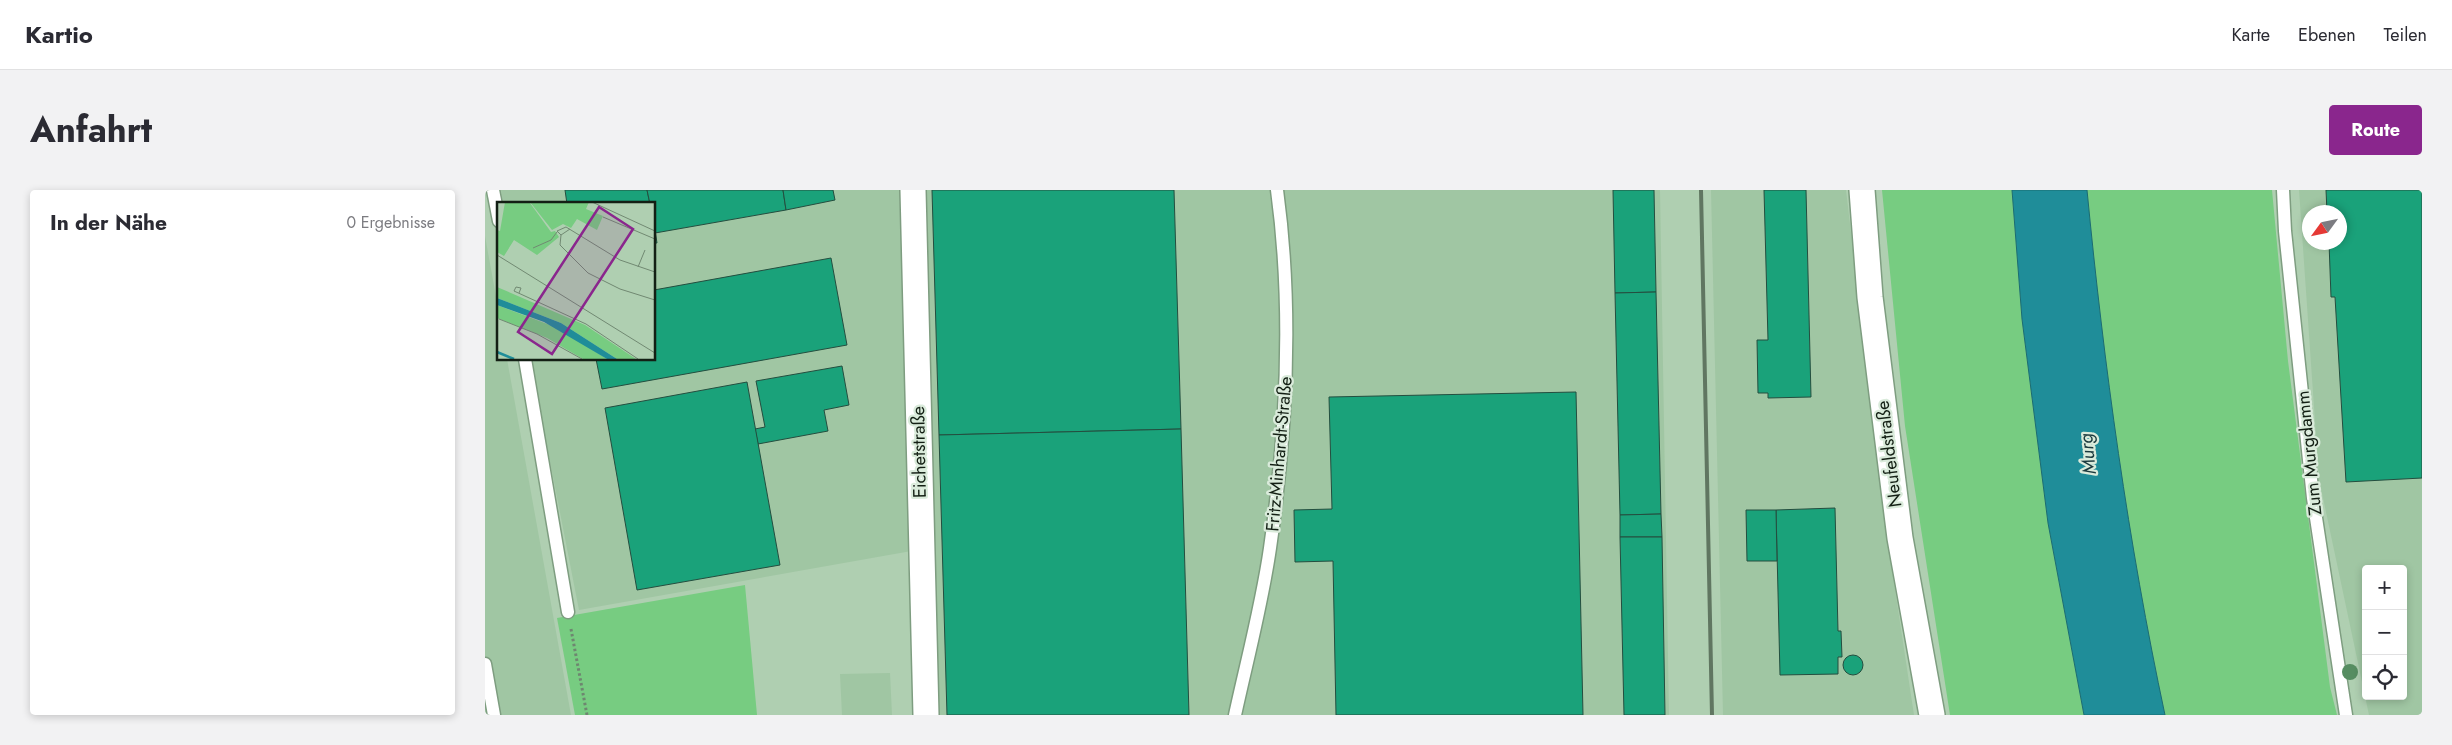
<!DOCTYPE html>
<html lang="de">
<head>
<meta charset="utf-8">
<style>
  :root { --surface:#fff; --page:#f2f2f3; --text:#2b2b33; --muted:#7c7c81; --line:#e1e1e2; --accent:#8a268d }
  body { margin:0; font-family:Jost,sans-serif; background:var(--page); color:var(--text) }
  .controls { position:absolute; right:15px; bottom:15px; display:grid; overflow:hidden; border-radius:5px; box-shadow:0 2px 8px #0003 }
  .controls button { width:45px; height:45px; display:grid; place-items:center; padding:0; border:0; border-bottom:1px solid var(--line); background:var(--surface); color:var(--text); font:25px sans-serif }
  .compass { position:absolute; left:1817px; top:15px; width:45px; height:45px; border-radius:50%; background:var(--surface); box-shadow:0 2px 8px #0003; rotate:237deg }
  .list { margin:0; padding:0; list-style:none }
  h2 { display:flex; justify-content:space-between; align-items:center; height:65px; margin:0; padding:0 20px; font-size:21px }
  h2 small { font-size:16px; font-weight:400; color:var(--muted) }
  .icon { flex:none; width:28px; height:28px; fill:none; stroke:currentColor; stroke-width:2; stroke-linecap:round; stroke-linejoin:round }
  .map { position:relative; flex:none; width:1937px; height:525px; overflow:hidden; border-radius:5px }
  header { display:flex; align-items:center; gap:30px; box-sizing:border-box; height:70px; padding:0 25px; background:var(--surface); border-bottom:1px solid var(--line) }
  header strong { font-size:24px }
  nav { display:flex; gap:28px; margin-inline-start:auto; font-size:18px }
  .intro { display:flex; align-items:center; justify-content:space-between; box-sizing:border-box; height:120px; padding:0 30px }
  h1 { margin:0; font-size:35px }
  .button { padding:12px 22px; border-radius:5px; background:var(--accent); color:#fff; font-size:18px; font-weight:700 }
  main { display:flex; gap:30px; padding:0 30px }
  aside { flex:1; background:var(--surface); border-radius:5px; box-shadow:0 2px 8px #0003 }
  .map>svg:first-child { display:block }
  .built { fill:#a0c6a3; fill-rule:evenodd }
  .green { fill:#77cc81 }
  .water { fill:#1f8d99; stroke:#1b6c71 }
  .building { fill:#1aa27a; stroke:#244e3f }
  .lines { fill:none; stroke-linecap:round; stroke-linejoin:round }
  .service-casing { stroke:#7e9d80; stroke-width:15 }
  .minor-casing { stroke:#7e9d80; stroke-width:28 }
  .path { stroke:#6e8670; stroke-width:3; stroke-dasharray:2.5 2.5; stroke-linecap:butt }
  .service { stroke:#fff; stroke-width:12 }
  .minor { stroke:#fff; stroke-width:25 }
  .rail { stroke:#607661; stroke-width:4 }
  .tree { fill:#568d61 }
  .labels { text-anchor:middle; stroke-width:4.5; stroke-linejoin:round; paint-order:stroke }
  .street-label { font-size:18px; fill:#131f14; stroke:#daebdb }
  .water-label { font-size:19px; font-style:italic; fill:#1a393d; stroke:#daebdb }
  .inset-river { fill:none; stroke:#1f8d99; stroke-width:2.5 }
  .inset-road { fill:none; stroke:#718972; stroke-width:1 }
  .view { fill:#8a268d; fill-opacity:0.15; stroke:#8a268d; stroke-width:2.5 }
  .inset-edge { fill:none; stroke:#131f14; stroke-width:2.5 }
</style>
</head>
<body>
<header>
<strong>Kartio</strong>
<nav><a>Karte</a><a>Ebenen</a><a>Teilen</a></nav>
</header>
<div class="intro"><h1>Anfahrt</h1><a class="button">Route</a></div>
<main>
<aside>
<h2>In der Nähe<small>0 Ergebnisse</small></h2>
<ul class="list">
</ul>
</aside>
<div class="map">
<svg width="1937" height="525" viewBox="0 0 1937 525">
  <rect width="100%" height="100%" fill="#afcfb1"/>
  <!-- built -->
  <g class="built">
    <path d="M 16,0 L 1175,0 L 1184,525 L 452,525 L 449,357 L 94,420 L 45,169 L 169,169 L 169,14 L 18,14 Z"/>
    <path d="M 1226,0 L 1361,0 L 1401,340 L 1429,525 L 1238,525 Z"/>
    <path d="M 1814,0 L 1937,0 L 1937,525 L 1884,525 L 1834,289 ZM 1824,22 L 1854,22 L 1854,52 L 1824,52 ZM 1881,379 L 1918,379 L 1918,506 L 1881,506 Z"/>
    <path d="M 0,46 L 14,123 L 14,169 L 22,169 L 86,525 L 0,525 Z"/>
    <path d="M 405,483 L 407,525 L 357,525 L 355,484 Z"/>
  </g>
  <!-- green -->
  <g class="green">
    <path d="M 1397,0 L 1527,0 L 1537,129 L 1563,333 L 1599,525 L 1465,525 L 1420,236 Z"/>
    <path d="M 1602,0 L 1787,0 L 1803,171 L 1845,497 L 1852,525 L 1680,525 C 1643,352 1619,176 1602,0 Z"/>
    <path d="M 260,395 L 272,525 L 90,525 L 72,428 Z"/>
  </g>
  <!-- water -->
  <path class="water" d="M 1527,0 L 1602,0 C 1619,176 1643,352 1680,525 L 1599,525 L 1563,333 L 1537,129 Z"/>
  <!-- building -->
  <g class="building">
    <path d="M 80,0 L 162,0 L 165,14 L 82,14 Z"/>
    <path d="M 162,0 L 298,0 L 301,20 L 170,43 L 169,14 L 165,14 Z"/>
    <path d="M 298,0 L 348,0 L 350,10 L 301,20 Z"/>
    <path d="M 447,0 L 689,0 L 696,239 L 454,245 Z"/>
    <path d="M 1128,0 L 1169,0 L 1171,102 L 1130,103 Z"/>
    <path d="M 1279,0 L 1321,0 L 1326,207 L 1283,208 L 1283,203 L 1273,203 L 1272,150 L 1283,150 Z"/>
    <path d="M 1841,0 L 1937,0 L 1937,288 L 1861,292 L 1850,107 L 1846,107 L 1844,52 L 1854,52 L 1854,22 L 1842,22 Z"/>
    <path d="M 169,34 L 172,53 L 169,53 Z"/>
    <path d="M 346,68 L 362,155 L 117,199 L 111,169 L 169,169 L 169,100 Z"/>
    <path d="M 1171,102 L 1176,324 L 1135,325 L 1130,103 Z"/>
    <path d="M 357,176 L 364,215 L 339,220 L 343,241 L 273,254 L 270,239 L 280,237 L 271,191 Z"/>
    <path d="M 262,192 L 295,375 L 152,400 L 120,218 Z"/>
    <path d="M 1091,202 L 1098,525 L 851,525 L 848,371 L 810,372 L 809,320 L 847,319 L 844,207 Z"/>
    <path d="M 696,239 L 704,525 L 462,525 L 454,245 Z"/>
    <path d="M 1350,318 L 1353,441 L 1356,441 L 1357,467 L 1353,467 L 1353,484 L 1295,485 L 1291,320 Z"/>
    <path d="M 1261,320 L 1291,320 L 1292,371 L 1262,371 Z"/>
    <path d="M 1176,324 L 1177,347 L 1135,347 L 1135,325 Z"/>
    <path d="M 1135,347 L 1177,347 L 1180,525 L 1139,525 Z"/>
    <circle cx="1368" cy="475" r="10"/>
  </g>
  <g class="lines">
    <defs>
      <g id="service">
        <path d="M 8,0 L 14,31"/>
        <path d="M 1798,0 L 1800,41 L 1828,308 L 1861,525"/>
        <path d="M 40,169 L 83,422"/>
        <path d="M 0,474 L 9,525"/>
        <path d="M 750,525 C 762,470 777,414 785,358 C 802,240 808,118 792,0"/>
      </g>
      <g id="minor">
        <path d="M 428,0 L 441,525"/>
        <path d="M 1377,0 L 1385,107 L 1415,348 L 1447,525"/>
      </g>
    </defs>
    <!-- service casing -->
    <use href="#service" class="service-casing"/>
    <!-- minor casing -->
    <use href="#minor" class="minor-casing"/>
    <!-- path -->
    <path class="path" d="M 86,439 L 102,525"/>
    <!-- service -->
    <use href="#service" class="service"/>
    <!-- minor -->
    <use href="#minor" class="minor"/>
    <!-- rail -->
    <path class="rail" d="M 1216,0 L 1227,525"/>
  </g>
  <!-- trees -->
  <circle class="tree" cx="1865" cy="482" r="8"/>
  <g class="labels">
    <!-- street labels -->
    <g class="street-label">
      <text transform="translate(434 262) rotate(-91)" y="6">Eichetstraße</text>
      <text transform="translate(1824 263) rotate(-96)" y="6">Zum Murgdamm</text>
      <text transform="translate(794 264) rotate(-85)" y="6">Fritz-Minhardt-Straße</text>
      <text transform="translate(1404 264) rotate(-97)" y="6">Neufeldstraße</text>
    </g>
    <!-- water labels -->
    <g class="water-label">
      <text transform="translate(1602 264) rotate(-96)" y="7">Murg</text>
    </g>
  </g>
  <!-- overview -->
  <g transform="translate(12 12)">
    <rect width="158" height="158" fill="#afcfb1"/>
    <path d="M 8,0 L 33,1 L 54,30 L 58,29 L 62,35 L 40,53 L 17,38 L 7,54 L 0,50 L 0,28 L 3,29 ZM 33,0 L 92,0 L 89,7 L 106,14 L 100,28 L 80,17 L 74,26 L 66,22 L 55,28 ZM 0,85 L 88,123 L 139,157 L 120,157 L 64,121 L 0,96 ZM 0,103 L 61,126 L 110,157 L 86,157 L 50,136 L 0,116 Z" fill="#77cc81"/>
    <path d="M 0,96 L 64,121 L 120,157 L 110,157 L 47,120 L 0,103 Z" fill="#1f8d99"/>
    <path class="inset-river" d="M 0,150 L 17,157"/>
    <path class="inset-road" d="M 95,0 L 158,29M 106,15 L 158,37M 73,27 L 64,33 L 60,29 L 69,25 L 123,58 L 158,70M 64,33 L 63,43 L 91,71 L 123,87 L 158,98M 36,46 L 54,38 L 60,30M 0,53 L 158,151M 141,65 L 148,48M 22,91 L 24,86 L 19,85 L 17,89 L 89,122 L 141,157M 2,117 L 40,132 L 85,157"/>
    <path class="view" d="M 102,5 L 136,27 L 55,152 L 21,130 Z"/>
    <rect width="158" height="158" class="inset-edge"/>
  </g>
</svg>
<div class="controls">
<button>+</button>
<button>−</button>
<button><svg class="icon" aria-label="locate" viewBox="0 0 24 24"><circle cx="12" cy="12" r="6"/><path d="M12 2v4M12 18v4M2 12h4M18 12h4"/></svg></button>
</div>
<svg class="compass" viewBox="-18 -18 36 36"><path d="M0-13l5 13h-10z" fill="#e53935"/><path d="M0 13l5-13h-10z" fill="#7c7c81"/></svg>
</div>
</main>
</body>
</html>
